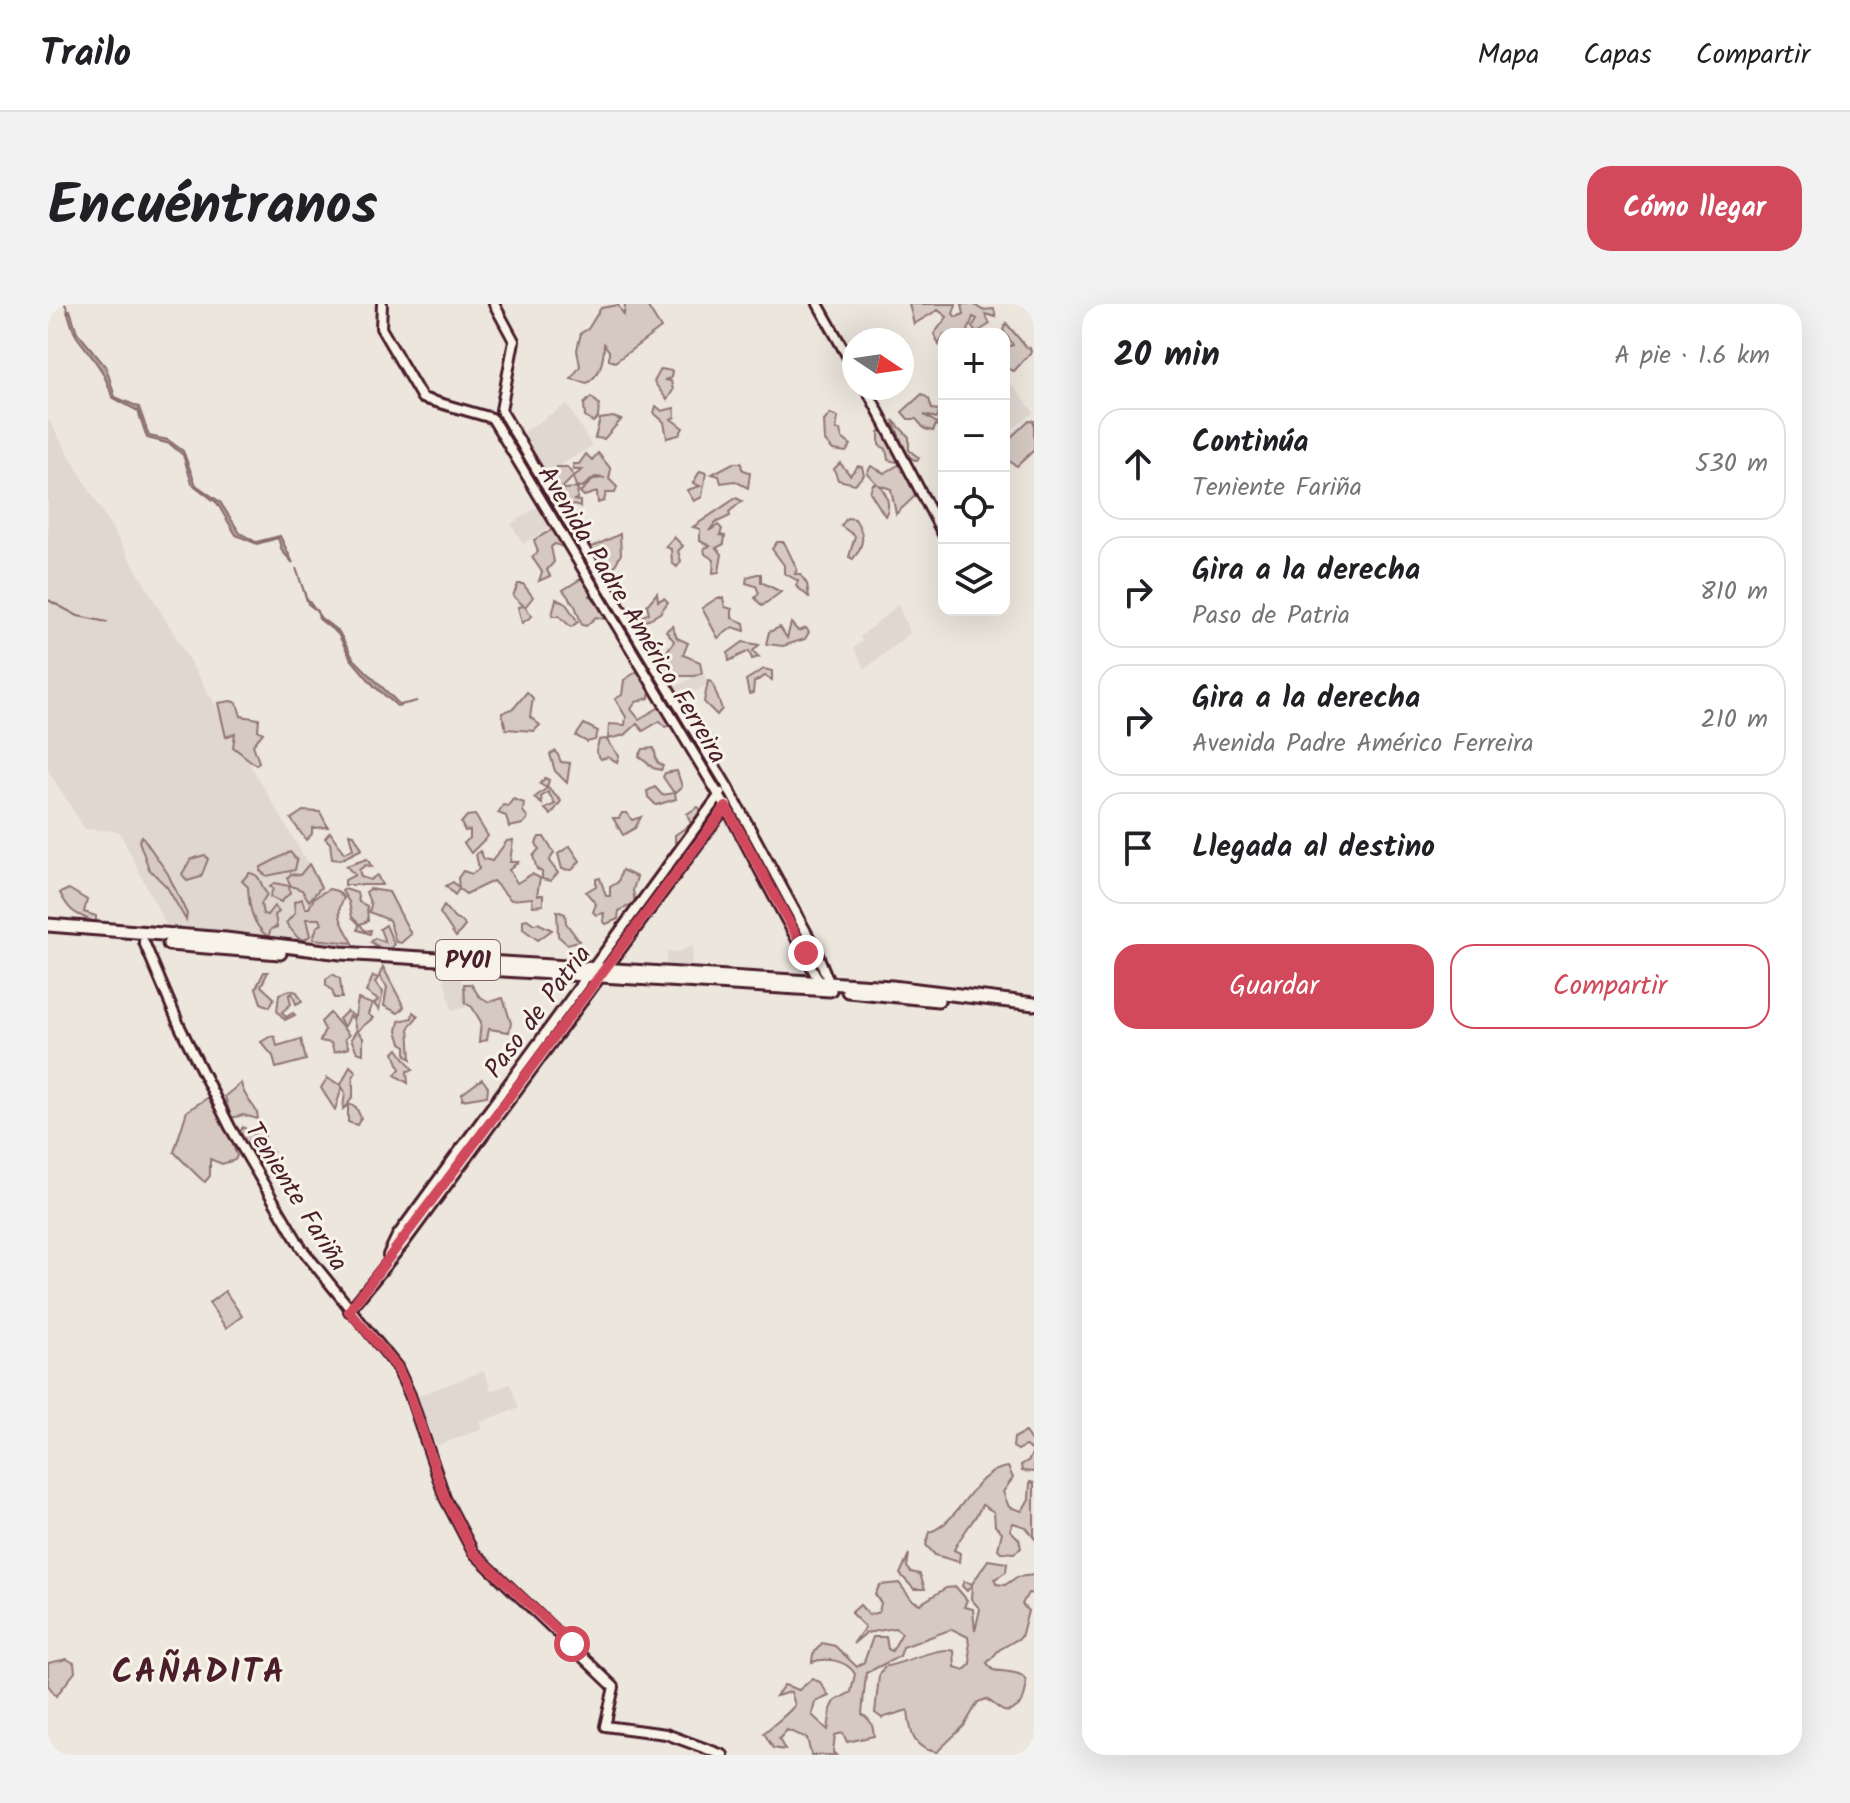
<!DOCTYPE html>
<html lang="es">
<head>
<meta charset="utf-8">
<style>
  :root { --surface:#fff; --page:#f2f2f2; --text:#202124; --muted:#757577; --line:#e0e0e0; --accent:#d1495b }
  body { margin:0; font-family:Kalam,sans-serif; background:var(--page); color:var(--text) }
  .controls { position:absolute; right:24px; top:24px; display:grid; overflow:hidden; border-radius:16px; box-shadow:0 8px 32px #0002 }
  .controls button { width:72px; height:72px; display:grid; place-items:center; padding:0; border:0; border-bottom:2px solid var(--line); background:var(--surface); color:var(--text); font:40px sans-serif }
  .compass { position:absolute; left:794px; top:24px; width:72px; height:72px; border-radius:50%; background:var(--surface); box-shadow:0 8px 32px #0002; rotate:103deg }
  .stop { position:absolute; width:24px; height:24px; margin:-18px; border:6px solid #d1495b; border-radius:50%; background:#fff }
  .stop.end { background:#d1495b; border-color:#fff; box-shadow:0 2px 8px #0008 }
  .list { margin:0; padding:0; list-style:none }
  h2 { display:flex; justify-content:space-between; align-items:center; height:104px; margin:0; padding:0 32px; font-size:34px }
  h2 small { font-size:26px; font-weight:400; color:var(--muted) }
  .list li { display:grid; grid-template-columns:52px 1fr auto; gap:24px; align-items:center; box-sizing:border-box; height:112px; margin:0 16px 16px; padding:0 16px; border:2px solid var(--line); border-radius:24px }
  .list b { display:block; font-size:30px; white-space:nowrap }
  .list p { margin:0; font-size:26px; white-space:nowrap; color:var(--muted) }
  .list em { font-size:26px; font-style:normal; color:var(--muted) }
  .actions { display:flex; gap:16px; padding:24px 32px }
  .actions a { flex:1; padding:18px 0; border:2px solid var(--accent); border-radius:24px; text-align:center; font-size:28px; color:var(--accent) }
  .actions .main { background:var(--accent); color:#fff }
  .icon { flex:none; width:44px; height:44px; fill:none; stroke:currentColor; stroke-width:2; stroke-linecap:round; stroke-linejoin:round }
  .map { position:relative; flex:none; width:986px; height:1451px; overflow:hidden; border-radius:24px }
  header { display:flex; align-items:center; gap:48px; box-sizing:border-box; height:112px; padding:0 40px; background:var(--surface); border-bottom:2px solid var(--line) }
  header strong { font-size:38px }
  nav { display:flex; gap:44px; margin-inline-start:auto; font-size:28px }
  .intro { display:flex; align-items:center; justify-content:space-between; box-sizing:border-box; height:192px; padding:0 48px }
  h1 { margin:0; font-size:56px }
  .button { padding:20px 36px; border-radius:24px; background:var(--accent); color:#fff; font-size:28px; font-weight:700 }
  main { display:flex; gap:48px; padding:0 48px }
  aside { flex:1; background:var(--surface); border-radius:24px; box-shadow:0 8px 32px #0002 }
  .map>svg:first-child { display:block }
  .built { fill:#e0d7d0 }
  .green { fill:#d5c9c2; stroke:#907476; stroke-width:2 }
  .water { fill:#b39f9d; stroke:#896c6f; stroke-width:2 }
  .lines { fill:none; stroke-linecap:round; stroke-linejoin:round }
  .stream { stroke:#896c6f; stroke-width:2 }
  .secondary-casing { stroke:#4a1f2b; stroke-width:14 }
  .highway-casing { stroke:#4a1f2b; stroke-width:17 }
  .secondary { stroke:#f7f3e8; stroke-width:8 }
  .highway { stroke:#f7f3e8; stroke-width:11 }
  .route { stroke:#d1495b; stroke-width:10 }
  .labels { text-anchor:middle; stroke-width:6; stroke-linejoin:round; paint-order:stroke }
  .shield { fill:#f7f3e8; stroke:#7e5f64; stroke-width:2 }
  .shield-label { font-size:24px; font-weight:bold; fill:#4a1f2b }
  .street-label { font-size:26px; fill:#4a1f2b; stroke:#f7f3e8 }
  .district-label { font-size:34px; font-weight:bold; letter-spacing:2px; fill:#4a1f2b; stroke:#f7f3e8 }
</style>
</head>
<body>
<header>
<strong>Trailo</strong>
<nav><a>Mapa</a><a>Capas</a><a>Compartir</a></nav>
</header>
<div class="intro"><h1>Encuéntranos</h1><a class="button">Cómo llegar</a></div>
<main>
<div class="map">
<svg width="986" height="1451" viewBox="0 0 986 1451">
  <rect width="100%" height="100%" fill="#ece6dd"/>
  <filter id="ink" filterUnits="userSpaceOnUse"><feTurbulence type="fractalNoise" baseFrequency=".0125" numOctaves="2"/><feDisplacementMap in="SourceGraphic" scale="16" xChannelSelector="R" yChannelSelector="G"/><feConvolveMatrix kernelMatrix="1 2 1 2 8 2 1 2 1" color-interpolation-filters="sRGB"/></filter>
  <g filter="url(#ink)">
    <!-- built -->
    <g class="built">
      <path d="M 956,71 L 986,108 L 956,132 Z"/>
      <path d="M 519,100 L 544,142 L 497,170 L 472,130 Z"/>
      <path d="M 0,115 L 309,643 L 121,627 L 71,527 L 37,525 L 0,466 Z"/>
      <path d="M 490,203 L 502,223 L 475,240 L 463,220 Z"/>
      <path d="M 850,301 L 862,329 L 817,365 L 806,344 L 814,337 L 812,333 Z"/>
      <path d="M 654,367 L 661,379 L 632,397 L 625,385 Z"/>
      <path d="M 645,642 L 644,659 L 629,665 L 618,665 L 619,648 L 630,648 Z"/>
      <path d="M 395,670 L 412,671 L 419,703 L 404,706 Z"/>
      <path d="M 436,1067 L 443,1087 L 462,1080 L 471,1104 L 432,1118 L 434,1125 L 388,1142 L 370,1092 Z"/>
    </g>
    <!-- green -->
    <g class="green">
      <path d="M 577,0 L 598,0 L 613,24 L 567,58 L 561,56 L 561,47 L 556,40 C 556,54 553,71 539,79 L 523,75 L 532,62 L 529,46 L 533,29 L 540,25 L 553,4 L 570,1 L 576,11 Z"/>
      <path d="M 861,0 L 908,0 L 905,10 L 908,13 L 916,10 L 914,0 L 925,0 L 934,6 L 946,5 L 948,13 L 937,10 L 942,20 L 928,29 L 924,23 L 929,15 L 925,13 L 919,30 L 896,30 L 891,41 L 886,30 L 899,13 L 890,6 L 866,20 Z"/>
      <path d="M 958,19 L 978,43 L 982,44 L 983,48 L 966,67 L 957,64 L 956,44 L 965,41 L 955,26 Z"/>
      <path d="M 613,65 L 624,67 L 623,74 L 616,76 L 623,77 L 625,86 L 619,96 L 606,78 Z"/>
      <path d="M 874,90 L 881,95 L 884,105 L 892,106 L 889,114 L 876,111 L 889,119 L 885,127 L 877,125 L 868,115 L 860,115 L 854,108 Z"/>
      <path d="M 543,93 L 551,100 L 550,114 L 545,118 L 537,113 L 536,100 Z"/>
      <path d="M 608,102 L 614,107 L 626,104 L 627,113 L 623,115 L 635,124 L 631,131 L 619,134 L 616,118 L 606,109 Z"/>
      <path d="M 782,110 L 790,113 L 788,126 L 792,126 L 794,134 L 803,141 L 798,148 L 785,146 L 777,137 L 776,117 Z"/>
      <path d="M 455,111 L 491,174 L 489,176 L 448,114 Z"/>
      <path d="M 565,113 L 573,116 L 556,135 L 547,134 L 552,115 Z"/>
      <path d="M 845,116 L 861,133 L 861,146 L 871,154 L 869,157 L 859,152 Z"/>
      <path d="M 981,116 L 986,117 L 986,146 L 969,162 L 956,154 L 956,140 Z"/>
      <path d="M 836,124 L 852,155 L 848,158 L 840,156 L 838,145 L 831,141 L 831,128 Z"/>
      <path d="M 550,149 L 563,165 L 561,175 L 569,183 L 567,189 L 558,189 L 556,197 L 550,199 L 549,188 L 536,192 L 532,188 L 546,175 L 557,174 L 547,173 L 534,183 L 528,182 L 525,173 L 513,185 L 530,184 L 529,195 L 525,196 L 532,197 L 532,203 L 525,201 L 515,207 L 528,226 L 534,225 L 549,261 L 542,244 L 572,230 L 573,250 L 565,265 L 557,265 L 567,266 L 571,272 L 561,280 L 574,293 L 571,301 L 581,313 L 581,307 L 587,307 L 593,317 L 589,325 L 613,368 L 617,350 L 626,337 L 618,327 L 624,322 L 629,334 L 640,339 L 635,351 L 652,358 L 654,369 L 646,372 L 616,372 L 677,480 L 674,482 L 670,482 L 518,233 L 515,243 L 507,240 L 503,243 L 506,258 L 499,266 L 502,272 L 491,277 L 494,268 L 484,253 L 490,248 L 486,236 L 507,224 L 487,180 L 502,175 L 509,163 L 519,163 L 526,172 L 534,166 L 526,166 L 525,160 L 531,160 L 538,150 L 544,156 Z"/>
      <path d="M 685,159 L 693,159 L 694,165 L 702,169 L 700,184 L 687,177 L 673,179 L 671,172 L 664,170 Z"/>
      <path d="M 792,159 L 802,171 L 810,162 L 814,163 L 816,171 L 807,180 L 790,176 L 786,165 Z"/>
      <path d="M 854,159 L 868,184 L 866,193 L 848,210 L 843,185 L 831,181 C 838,188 844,202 837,212 L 822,188 L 825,180 L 829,180 L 819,169 L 823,162 L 836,169 Z"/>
      <path d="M 652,167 L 658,169 L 654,193 L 646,197 L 639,186 L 652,182 L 645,179 Z"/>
      <path d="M 688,194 L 694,197 L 681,208 L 682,212 L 667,219 L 661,227 L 670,221 L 674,225 L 672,231 L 677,232 L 676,240 L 668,244 L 674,250 L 671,268 L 665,269 L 666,256 L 657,250 L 656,244 L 662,242 L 652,237 L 652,225 L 645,223 Z"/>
      <path d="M 799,214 L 807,215 C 817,230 817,240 805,255 L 801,253 L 807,232 L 793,222 Z"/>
      <path d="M 626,233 L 635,242 L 630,247 L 633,257 L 629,263 L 624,259 L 623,245 L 617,243 Z"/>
      <path d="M 729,238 L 736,238 L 749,265 L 747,270 L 752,270 L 759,280 L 761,293 L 748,282 L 750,277 L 736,269 L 736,261 L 724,245 Z"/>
      <path d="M 709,270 L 713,270 L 713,278 L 733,288 L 714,302 L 707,294 L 711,289 L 708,282 L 698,279 L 699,273 Z"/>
      <path d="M 536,273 L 544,288 L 542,292 L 550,294 L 558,305 L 557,315 L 548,313 L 538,322 L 534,321 L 527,302 L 515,286 Z"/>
      <path d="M 470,280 L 475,280 L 485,293 L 477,303 L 484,312 L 474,319 L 470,303 L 476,302 L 465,292 Z"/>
      <path d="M 609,289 L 610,297 L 616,294 L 620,298 L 612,309 L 596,318 L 595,312 L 601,309 L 599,301 Z"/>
      <path d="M 669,294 L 675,294 L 677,303 L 684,305 L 684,314 L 696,319 L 697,327 L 685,323 L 670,334 L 654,304 Z"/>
      <path d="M 508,295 L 518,300 L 530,318 L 523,323 L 511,312 L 504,312 Z"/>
      <path d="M 743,319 L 750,327 L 758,324 L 761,328 L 757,335 L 735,342 L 718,340 L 721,328 L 732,323 L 739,334 Z"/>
      <path d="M 695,338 L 711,341 L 705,347 L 711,353 L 704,355 L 701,347 L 681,357 L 680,349 Z"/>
      <path d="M 716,365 L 724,367 L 724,376 L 717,372 L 706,378 L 705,389 L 701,390 L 698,376 Z"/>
      <path d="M 591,366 L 603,381 L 601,394 L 588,398 L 583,405 L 591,415 L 612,403 L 625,421 L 617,423 L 612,417 L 595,427 L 589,420 L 577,431 L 560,435 L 561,420 L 577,421 L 578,413 L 567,395 L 574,391 L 576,376 Z"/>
      <path d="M 660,377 L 664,378 L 674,405 L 669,411 L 656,398 Z"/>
      <path d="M 479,388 L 485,394 L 482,413 L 492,421 L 486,427 L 458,425 L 454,409 L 466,404 Z"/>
      <path d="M 183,397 L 189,399 L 193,412 L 211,415 L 210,426 L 215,429 L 205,441 L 211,458 L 208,461 L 185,443 L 187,429 L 178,433 L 170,399 Z"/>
      <path d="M 536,420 L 550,427 L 547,436 L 539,438 L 528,432 Z"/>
      <path d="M 558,435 L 571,452 L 569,458 L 560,453 L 553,455 L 548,448 L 551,436 Z"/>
      <path d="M 606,444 L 609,458 L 615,462 L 613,466 L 605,464 L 591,452 L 595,445 Z"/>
      <path d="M 508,447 L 513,458 L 522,459 L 519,479 L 507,467 L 502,450 Z"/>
      <path d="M 629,467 L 634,483 L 627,489 L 628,495 L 608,501 L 600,493 L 599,487 L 607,483 L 614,491 L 626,489 L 615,473 L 617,469 Z"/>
      <path d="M 497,474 L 501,476 L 499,483 L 513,497 L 503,511 L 497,505 L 507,500 L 500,488 L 493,493 L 494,500 L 486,494 L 499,484 L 492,480 Z"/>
      <path d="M 465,495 L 476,499 L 475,507 L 480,514 L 475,520 L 461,523 L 458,512 L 450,509 L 455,501 L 460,502 Z"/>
      <path d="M 683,495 L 763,645 L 756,643 L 683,502 Z"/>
      <path d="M 669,497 L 673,503 L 603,599 L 599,595 Z"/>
      <path d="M 650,503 L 656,508 L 632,542 L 627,540 L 627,531 L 643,520 L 639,510 Z"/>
      <path d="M 255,507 L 272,508 L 280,523 L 264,524 L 264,530 L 258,536 L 243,515 Z"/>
      <path d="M 574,509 L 579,509 L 584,516 L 593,513 L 587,524 L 575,531 L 565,514 L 571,514 Z"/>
      <path d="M 427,511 L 440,532 L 423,549 L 416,539 L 422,534 L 422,526 L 417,527 L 413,519 L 419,512 Z"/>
      <path d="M 282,528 L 296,549 L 305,545 L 301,530 L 306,531 L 314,545 L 292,556 L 284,555 L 282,539 L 277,534 Z"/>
      <path d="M 94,532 L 120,570 L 139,610 L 138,616 L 119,583 L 101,565 L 91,537 Z"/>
      <path d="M 491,533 L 496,533 L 506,549 L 501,557 L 510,569 L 502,577 L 494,575 L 494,568 L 489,565 L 485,552 L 491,545 L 488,539 Z"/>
      <path d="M 465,536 L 462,558 L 470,558 L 461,566 L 469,579 L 484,570 L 492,574 L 489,591 L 495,591 L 495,601 L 485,602 L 484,594 L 463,596 L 445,577 L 418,590 L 411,585 L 407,591 L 398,582 L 405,578 L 411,584 L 410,574 L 415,567 L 424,570 L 431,565 L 428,550 L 432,547 L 436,555 L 444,557 L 459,537 Z"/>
      <path d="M 522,542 L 532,557 L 524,566 L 514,565 L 510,550 Z"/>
      <path d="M 242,548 L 249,556 L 247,566 L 219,572 L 212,567 L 213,563 Z"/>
      <path d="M 157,551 L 160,555 L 153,573 L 139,577 L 134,570 L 143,555 Z"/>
      <path d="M 319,555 L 324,563 L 318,561 L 311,566 L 313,573 L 322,576 L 329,571 L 334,581 L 297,581 L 297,576 L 307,571 L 298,562 Z"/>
      <path d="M 261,560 L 273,583 L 261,597 L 254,586 L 243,582 L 239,574 L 243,570 L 252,571 Z"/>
      <path d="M 574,566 L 589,573 L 585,586 L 587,599 L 571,607 L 570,615 L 558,620 L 555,618 L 556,609 L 548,611 L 545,608 L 548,600 L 538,588 L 548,582 L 548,575 L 552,574 L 558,592 L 562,592 L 562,583 L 570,578 Z"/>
      <path d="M 201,569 C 215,571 211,581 219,590 L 213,600 L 215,610 L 219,611 L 226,602 L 231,608 L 227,611 L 229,623 L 223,625 L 220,633 C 204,620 201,603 200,583 L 194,577 Z"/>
      <path d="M 226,579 L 241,582 L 242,589 L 233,598 L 222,593 L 225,585 L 222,583 Z"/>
      <path d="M 21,585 L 39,596 L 36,608 L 48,612 L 48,619 C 29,609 24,612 12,589 Z"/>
      <path d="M 281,585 L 289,587 L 296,594 C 285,611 297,624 305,639 L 265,635 L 269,623 L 274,620 L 272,615 L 258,615 L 262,632 L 256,636 L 250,634 L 238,619 L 247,609 L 246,598 L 254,595 L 257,604 L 261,604 L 266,594 Z"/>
      <path d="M 297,585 L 309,589 L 311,598 L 319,602 L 320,617 L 312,620 L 317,627 L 323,626 L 322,630 L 310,626 L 311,620 L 304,613 L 301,598 L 294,587 Z"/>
      <path d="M 322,585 L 341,588 L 363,630 L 353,639 L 348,638 L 341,616 L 321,608 L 323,601 L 318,588 Z"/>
      <path d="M 396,602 L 407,615 L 415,618 L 417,622 L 408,633 L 392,609 Z"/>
      <path d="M 509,607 L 517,610 L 518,619 L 531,637 L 519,640 L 510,632 Z"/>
      <path d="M 479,615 L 486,620 L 490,619 L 504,626 L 490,636 L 475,625 L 475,616 Z"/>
      <path d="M 338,621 L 346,640 L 340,648 L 323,638 L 327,634 L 337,638 L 332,625 Z"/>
      <path d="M 335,663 L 356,703 L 350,709 L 336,702 L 339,683 L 331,672 Z"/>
      <path d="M 216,668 L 220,668 L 213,682 L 226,694 L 222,703 L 213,699 L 208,684 Z"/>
      <path d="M 285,670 L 292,675 L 294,694 L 286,694 L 284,686 L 278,681 L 278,675 Z"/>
      <path d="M 325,672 L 330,674 L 327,679 L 335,688 L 331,706 L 326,700 L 330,696 L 318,688 Z"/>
      <path d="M 537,678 L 545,679 L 483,762 L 479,758 Z"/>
      <path d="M 416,680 L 423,680 L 431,692 L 441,698 L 455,694 L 463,719 L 461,728 L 441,725 L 439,736 L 431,738 L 433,718 L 424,703 L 417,699 Z"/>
      <path d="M 242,686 L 249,688 L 254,697 L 248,700 L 244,689 L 241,691 L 243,700 L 234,708 L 238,713 L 245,709 L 247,711 L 237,716 L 229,707 L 231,690 Z"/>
      <path d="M 310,695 L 324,700 L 320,710 L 325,714 L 309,727 L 315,734 L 315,750 L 309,748 L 303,735 L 308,727 L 305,714 L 301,712 L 296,723 L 291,715 L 299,707 L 307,713 Z"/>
      <path d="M 365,708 L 370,712 L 361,723 L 363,755 L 358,751 L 358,742 L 353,739 L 349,727 L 351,717 L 364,714 Z"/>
      <path d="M 282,709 L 301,731 L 297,735 L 301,744 L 286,748 L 283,739 L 272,737 L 277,726 L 273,718 Z"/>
      <path d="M 223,732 L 227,733 L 229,742 L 253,735 L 258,756 L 228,764 L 225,752 L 213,738 Z"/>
      <path d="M 350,745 L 365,766 L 359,767 L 360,779 L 347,771 L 352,765 L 346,749 Z"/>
      <path d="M 302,762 L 308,768 L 305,773 L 305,792 L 300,800 L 308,803 L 313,814 L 309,821 L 300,818 L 300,801 L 295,805 L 297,788 L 294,783 L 287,806 L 273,784 L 279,774 L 293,781 Z"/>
      <path d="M 475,765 L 479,768 L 415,855 L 413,849 Z"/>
      <path d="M 434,775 L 440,783 L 439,792 L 414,796 L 414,790 Z"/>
      <path d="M 193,779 C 196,797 210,801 210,815 L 195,811 L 183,814 L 177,792 Z"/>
      <path d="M 161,793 L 173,811 L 189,852 L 187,856 L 174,860 L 162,855 L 162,872 L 157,878 C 154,877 130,852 126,848 L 139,807 Z"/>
      <path d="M 195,823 L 209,832 L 217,831 L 216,840 L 225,848 L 207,853 L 199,849 L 191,830 Z"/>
      <path d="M 177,987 L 194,1012 L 178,1024 L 161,999 Z"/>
      <path d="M 977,1128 L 986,1141 L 986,1168 L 974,1167 L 973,1161 L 981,1156 L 985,1147 L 977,1142 L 970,1146 L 965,1143 L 966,1134 Z"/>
      <path d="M 960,1163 L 965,1174 L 955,1188 L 961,1203 L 974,1207 L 981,1195 L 982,1178 L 986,1179 L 986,1234 L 978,1223 L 965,1219 L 962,1226 L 971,1235 L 973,1244 L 966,1249 L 953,1248 L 950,1245 L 954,1228 L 947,1222 L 946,1208 L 934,1201 C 927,1217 913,1230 906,1246 L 912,1249 L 911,1258 L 887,1251 L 878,1241 L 882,1228 C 914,1217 924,1167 960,1163 Z"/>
      <path d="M 861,1250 L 859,1263 L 863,1268 L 872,1270 L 877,1285 L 866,1285 L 852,1270 Z"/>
      <path d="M 940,1256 L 959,1259 L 958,1268 L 947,1275 L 948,1280 L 957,1281 L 969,1273 L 986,1271 L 986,1290 L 980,1289 L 974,1300 L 980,1307 L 973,1333 L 951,1346 L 939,1359 L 945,1366 C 971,1370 986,1366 974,1399 C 954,1416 955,1404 938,1395 L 930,1398 L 916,1422 L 889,1448 C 864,1445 862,1427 860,1406 L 834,1414 L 827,1409 L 831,1372 L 836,1363 C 857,1359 890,1342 906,1347 L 907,1363 L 916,1366 L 923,1360 L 920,1333 L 904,1325 L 855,1343 L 852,1352 L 818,1369 L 814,1410 C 823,1416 825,1421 826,1432 L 799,1438 L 795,1429 L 787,1431 L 785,1448 L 788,1451 L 763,1451 L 759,1434 L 739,1426 L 731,1435 L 737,1446 L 725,1444 L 716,1429 C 728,1418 737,1413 747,1401 L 743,1388 L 728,1392 L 736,1381 L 751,1386 L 764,1375 L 772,1378 L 781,1392 L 767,1398 L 764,1411 L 780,1426 L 783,1405 L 787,1397 L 803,1388 L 807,1370 C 799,1356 778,1353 764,1358 L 765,1350 L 774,1339 L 787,1342 L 809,1363 L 816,1358 L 825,1333 L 838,1333 L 840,1345 L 844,1347 L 854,1329 L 847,1324 L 818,1329 L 805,1340 L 817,1323 L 803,1309 L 812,1301 L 821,1311 L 831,1308 L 833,1299 L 827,1290 L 832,1281 L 851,1279 L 864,1296 L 872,1300 L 898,1284 L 908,1283 L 919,1296 L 916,1303 L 925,1305 L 927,1327 L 932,1305 L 923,1295 L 924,1281 L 919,1287 L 914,1282 L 916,1277 L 924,1280 Z"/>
      <path d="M 19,1355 L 26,1359 L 27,1368 L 8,1392 L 0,1381 L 0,1359 Z"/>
    </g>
    <!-- water -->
    <g class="water">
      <path d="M 22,6 L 29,28 L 58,63 L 67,93 L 91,103 L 101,132 L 120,136 L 135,147 L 148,181 L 172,198 L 192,229 L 208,238 L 232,232 L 245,259 L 234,247 L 230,234 L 209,240 L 188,231 L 169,199 L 144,180 L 135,151 L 122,140 L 99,134 L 90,107 L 64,93 C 56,64 45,55 29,33 C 24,26 23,16 19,8 Z"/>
      <path d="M 248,264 L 258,293 L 273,314 L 291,328 L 305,354 L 352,401 L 369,397 L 349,402 L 326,382 L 303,355 L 290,330 L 271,315 L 269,307 L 260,300 Z"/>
    </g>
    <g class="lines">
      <!-- stream -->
      <g class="stream">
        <path d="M 17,0 L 21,9"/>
        <path d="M 0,296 L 30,312 L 59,318"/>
      </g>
      <defs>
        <g id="secondary">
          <path d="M 334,0 L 333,24 L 374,94 L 444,114 L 678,503 L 773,681"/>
          <path d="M 446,0 L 466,37 L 453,106 L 679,482 L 767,644 L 782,680"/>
          <path d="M 770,0 L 806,64"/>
          <path d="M 818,84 L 896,232"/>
          <path d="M 96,638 L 132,723 L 182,823 L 254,945 L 349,1063 L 362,1091 L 397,1194 L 425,1248 L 566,1383 L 557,1422 L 618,1430 L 675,1451"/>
          <path d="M 340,951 L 349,932 L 673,489"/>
          <path d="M 301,1007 L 356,939 L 679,501"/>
        </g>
        <g id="highway">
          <path d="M 0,621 L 178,635 L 293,649 L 844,683 L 986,700"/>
          <path d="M 121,640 L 232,649"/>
          <path d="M 408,663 L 782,686"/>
          <path d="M 800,687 L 890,696"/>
        </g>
      </defs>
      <!-- secondary casing -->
      <use href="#secondary" class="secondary-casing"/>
      <!-- highway casing -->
      <use href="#highway" class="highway-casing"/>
      <!-- secondary -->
      <use href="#secondary" class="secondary"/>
      <!-- highway -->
      <use href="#highway" class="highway"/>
    </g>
  </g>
  <g class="lines" filter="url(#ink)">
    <!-- route -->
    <path class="route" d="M 524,1340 L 425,1248 L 397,1194 L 362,1091 L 349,1063 L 301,1007 L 678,503 L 758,649"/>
  </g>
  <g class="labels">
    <!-- shield labels -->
    <rect class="shield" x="388" y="636" width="64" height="40" rx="6"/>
    <g class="shield-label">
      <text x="420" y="664">PY01</text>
    </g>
    <!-- street labels -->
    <g class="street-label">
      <text transform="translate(585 310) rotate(59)" y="9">Avenida Padre Américo Ferreira</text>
      <text transform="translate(489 707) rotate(-53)" y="9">Paso de Patria</text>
      <text transform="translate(249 892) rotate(58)" y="9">Teniente Fariña</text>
    </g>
    <!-- district labels -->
    <g class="district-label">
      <text x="151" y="1378">CAÑADITA</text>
    </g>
  </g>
</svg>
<div class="controls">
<button>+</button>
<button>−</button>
<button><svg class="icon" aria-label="locate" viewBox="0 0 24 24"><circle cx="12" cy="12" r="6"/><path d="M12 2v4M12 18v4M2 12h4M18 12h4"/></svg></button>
<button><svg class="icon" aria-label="layers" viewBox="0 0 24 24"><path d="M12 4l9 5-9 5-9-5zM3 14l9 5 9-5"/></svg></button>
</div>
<svg class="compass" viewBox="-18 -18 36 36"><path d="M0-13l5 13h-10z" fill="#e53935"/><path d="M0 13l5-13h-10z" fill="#757577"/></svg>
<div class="stop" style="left:524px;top:1340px"></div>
<div class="stop end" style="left:758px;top:649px"></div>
</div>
<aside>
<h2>20 min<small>A pie · 1.6 km</small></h2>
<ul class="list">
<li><svg class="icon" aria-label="ahead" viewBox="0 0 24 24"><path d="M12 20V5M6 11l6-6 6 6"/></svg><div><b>Continúa</b><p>Teniente Fariña</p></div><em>530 m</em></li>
<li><svg class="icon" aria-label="right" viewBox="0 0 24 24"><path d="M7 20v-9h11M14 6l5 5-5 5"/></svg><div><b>Gira a la derecha</b><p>Paso de Patria</p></div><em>810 m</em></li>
<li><svg class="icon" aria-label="right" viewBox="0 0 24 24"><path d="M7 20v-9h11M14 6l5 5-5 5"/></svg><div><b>Gira a la derecha</b><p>Avenida Padre Américo Ferreira</p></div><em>210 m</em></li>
<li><svg class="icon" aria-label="arrive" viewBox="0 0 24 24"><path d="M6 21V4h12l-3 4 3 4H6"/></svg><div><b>Llegada al destino</b></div></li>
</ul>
<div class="actions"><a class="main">Guardar</a><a>Compartir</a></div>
</aside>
</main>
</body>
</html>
